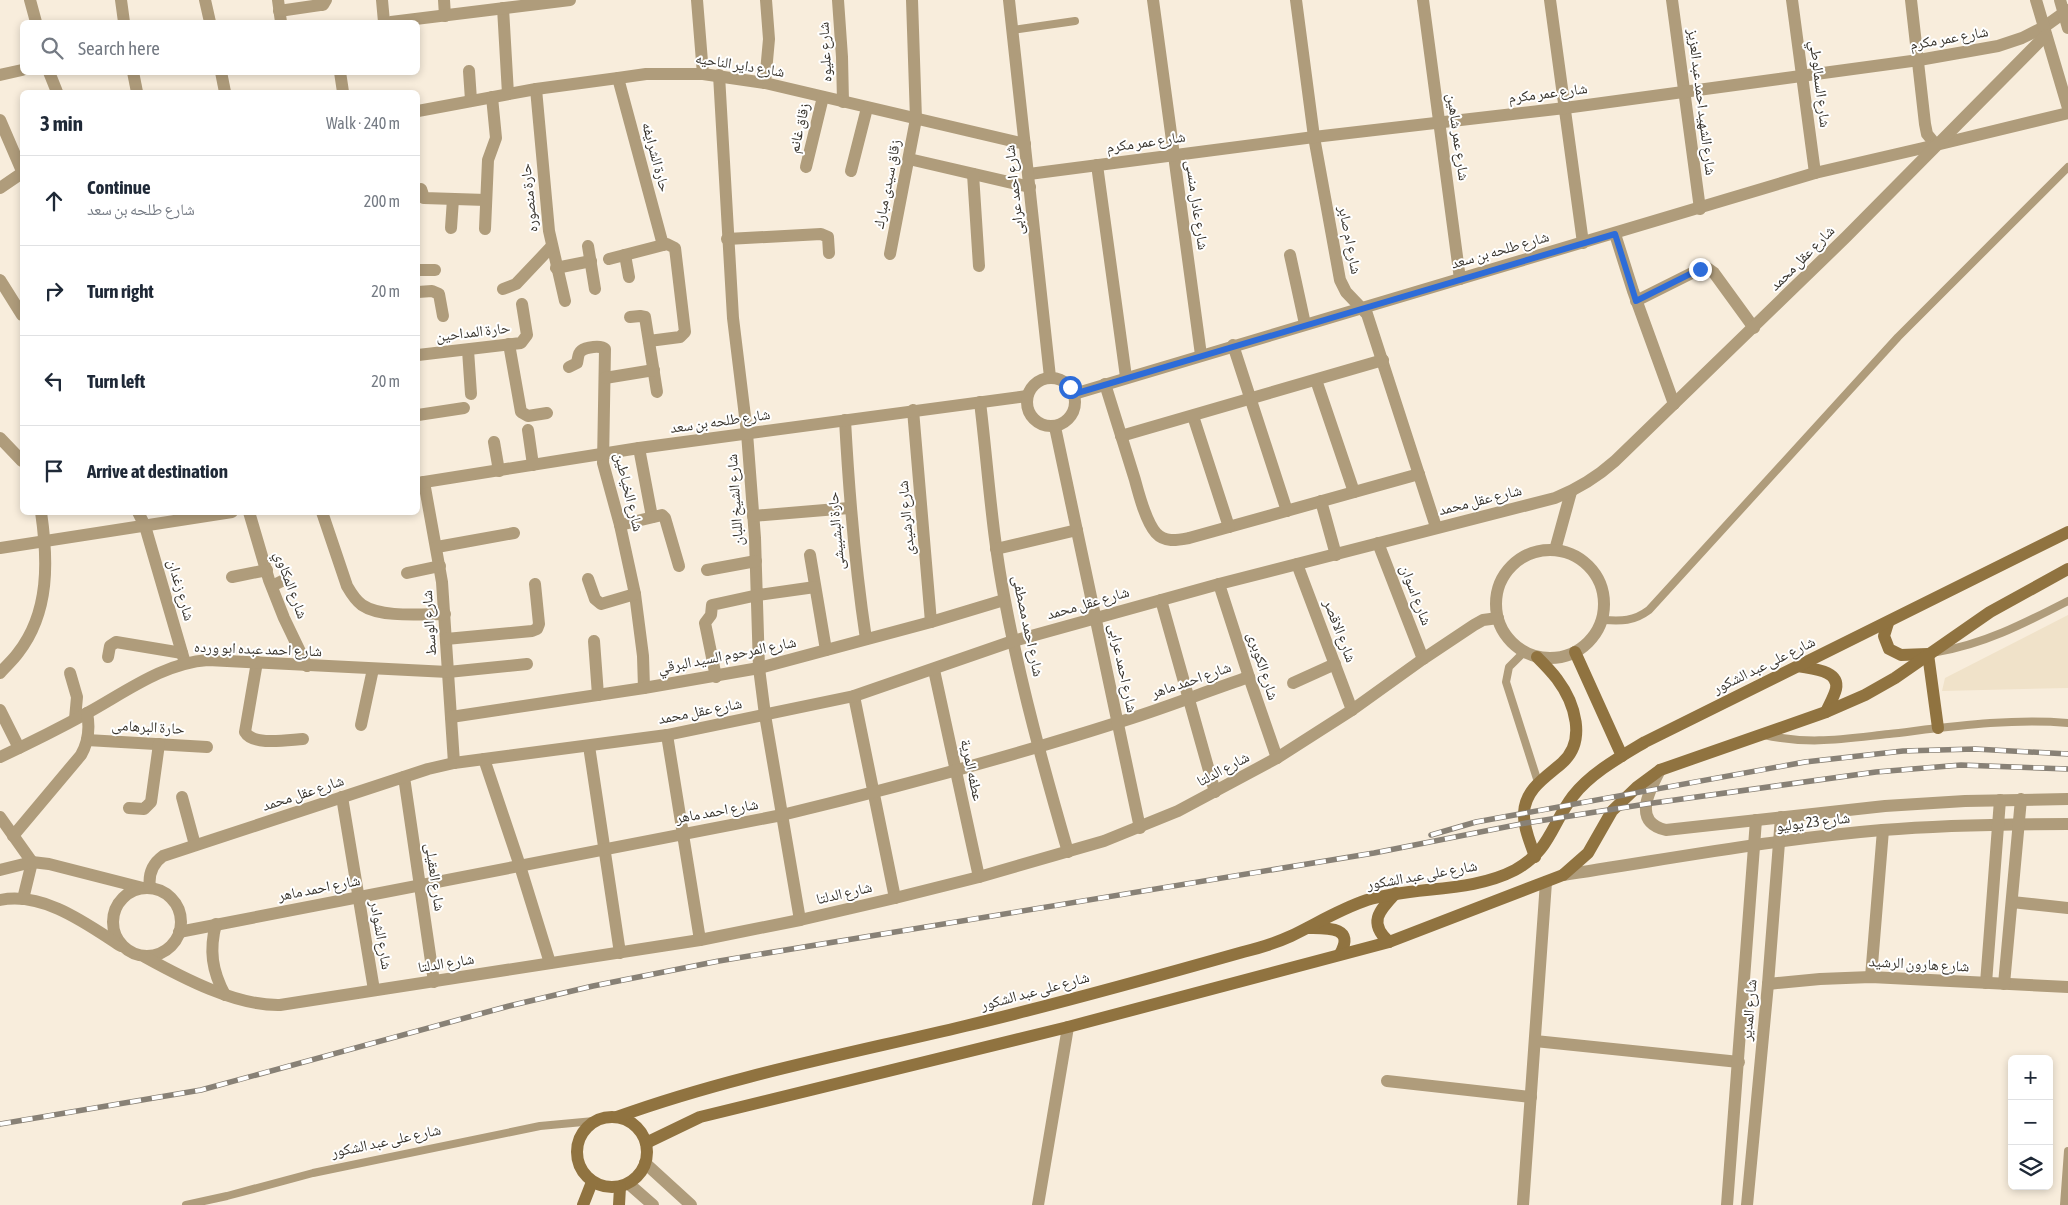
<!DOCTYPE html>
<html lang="en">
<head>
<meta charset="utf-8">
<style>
  :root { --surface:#fff; --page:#f2f2f3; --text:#1f2937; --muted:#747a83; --line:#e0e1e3 }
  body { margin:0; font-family:"Asap Condensed","Noto Naskh Arabic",sans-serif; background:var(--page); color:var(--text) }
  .controls { position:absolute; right:15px; bottom:15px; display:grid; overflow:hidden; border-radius:8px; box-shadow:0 2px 8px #0003 }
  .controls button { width:45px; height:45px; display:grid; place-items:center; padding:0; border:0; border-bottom:1px solid var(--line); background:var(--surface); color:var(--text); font:25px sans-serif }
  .stop { position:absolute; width:15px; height:15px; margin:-11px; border:4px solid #2d6cd9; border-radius:50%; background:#fff }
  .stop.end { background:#2d6cd9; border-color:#fff; box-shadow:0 1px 5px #0008 }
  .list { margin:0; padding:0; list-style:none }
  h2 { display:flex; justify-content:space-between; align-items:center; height:65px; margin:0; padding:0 20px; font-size:21px }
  h2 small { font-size:16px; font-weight:400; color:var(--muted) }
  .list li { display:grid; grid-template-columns:32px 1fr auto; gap:15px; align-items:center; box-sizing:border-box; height:90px; padding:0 20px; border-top:1px solid var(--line) }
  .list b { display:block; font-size:19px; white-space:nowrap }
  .list p { margin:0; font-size:16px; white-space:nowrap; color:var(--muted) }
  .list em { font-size:16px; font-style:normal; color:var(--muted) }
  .icon { flex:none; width:28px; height:28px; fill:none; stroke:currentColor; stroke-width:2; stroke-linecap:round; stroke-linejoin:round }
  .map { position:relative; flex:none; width:2068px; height:1205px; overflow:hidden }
  .search { position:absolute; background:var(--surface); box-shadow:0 2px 8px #0003; left:20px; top:20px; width:400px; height:55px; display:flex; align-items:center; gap:12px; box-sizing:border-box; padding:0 18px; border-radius:8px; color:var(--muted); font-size:19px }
  .panel { position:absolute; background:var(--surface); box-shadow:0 2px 8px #0003; left:20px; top:90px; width:400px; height:425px; border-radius:8px }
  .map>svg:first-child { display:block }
  .built { fill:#f0e2c9 }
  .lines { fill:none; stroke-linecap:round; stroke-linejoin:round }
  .service { stroke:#af9c7b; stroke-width:8 }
  .minor { stroke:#af9c7b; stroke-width:12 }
  .tertiary { stroke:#af9c7b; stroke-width:12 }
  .secondary { stroke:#907340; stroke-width:12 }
  .rail-casing { stroke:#888176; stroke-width:5.5 }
  .rail { stroke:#fff; stroke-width:4; stroke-dasharray:11; stroke-linecap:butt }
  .route { stroke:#2d6cd9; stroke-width:6 }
  .labels { text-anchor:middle; stroke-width:4; stroke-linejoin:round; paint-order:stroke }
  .street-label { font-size:15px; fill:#39352e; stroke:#fff }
</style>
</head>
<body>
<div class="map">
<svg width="2068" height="1205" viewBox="0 0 2068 1205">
  <rect width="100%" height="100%" fill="#f8eddc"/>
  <!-- built -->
  <path class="built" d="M 2068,615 L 2068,688 L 1942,691 L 1945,678 Z"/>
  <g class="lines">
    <!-- service -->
    <g class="service">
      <path d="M 1012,30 L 1075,21"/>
      <path d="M 1602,620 C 1621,621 1633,622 1649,610 L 1898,337 L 2068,167"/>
      <path d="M 1524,652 L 1509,667 L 1506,682 L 1538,782"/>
      <path d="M 1937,652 C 1985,644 2025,623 2068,601"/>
      <path d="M 1764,735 C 1810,745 1843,739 1889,734 C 1949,727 2008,718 2068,723"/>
      <path d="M 186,1205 L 227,1196 L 313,1173 L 540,1126 L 594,1121"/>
      <path d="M 2064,1205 L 2068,1151"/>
    </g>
    <!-- minor -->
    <g class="minor">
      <path d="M 30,0 L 36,22"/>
      <path d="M 121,0 L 124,22"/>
      <path d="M 205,0 L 210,22"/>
      <path d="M 278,0 L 281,22"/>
      <path d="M 382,0 L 384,22"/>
      <path d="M 444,0 L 445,16"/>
      <path d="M 697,0 L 703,74"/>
      <path d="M 838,0 L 842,57 L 843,102"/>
      <path d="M 1153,0 L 1201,355"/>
      <path d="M 1296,0 L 1314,137 L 1340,280 L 1346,292 L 1367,314 L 1436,527"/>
      <path d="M 1423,0 L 1460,279"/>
      <path d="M 1550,0 L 1583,243"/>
      <path d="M 1672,0 L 1700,209"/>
      <path d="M 1792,0 L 1815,173"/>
      <path d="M 1911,0 L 1925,124 L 1927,134 L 1936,145"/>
      <path d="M 503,8 L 508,94"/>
      <path d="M 279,11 L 320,5 L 323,5 L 326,0"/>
      <path d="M 391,22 L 570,0"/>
      <path d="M 469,71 L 471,100"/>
      <path d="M 49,72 L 57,92"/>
      <path d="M 133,72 L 137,92"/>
      <path d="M 221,72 L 225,92"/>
      <path d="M 340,72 L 343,92"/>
      <path d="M 0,75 L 22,70"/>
      <path d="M 719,75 L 733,318 L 747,433 L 755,538 L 759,668 L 765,715 L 800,920"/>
      <path d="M 618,78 L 663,245"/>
      <path d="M 765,83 L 769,39 L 766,0"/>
      <path d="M 536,89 L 549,231 L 565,301"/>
      <path d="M 418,111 L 536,89 L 618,78 L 646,74 L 703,74 L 765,83 L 1025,144"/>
      <path d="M 0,120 L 22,171"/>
      <path d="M 909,159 L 1030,187"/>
      <path d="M 1097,165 L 1126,377"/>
      <path d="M 806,167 L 823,97"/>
      <path d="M 851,171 L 867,108"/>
      <path d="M 973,174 L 979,266"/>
      <path d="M 1029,174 L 1314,137 L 1565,108 L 1919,60 L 1998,46 L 2022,38 L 2044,27 L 2068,10"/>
      <path d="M 0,188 L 22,173"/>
      <path d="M 421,189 L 424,198 L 486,200"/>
      <path d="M 451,228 L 453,199"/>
      <path d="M 485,229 L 488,160 L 496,138 L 492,97"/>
      <path d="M 1615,234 L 1633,291 L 1674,404"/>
      <path d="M 727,239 L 821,234 L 828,237 L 829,253"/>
      <path d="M 588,246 L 595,289"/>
      <path d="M 890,254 L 916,119 L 912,0"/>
      <path d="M 625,255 L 629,277"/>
      <path d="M 1290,255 L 1305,324"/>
      <path d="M 609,259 L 667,244 L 675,248 L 685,332 L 680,337 L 649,341"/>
      <path d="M 556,268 L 591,261"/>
      <path d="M 418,270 L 435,270"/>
      <path d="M 0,280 L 22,315"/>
      <path d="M 503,289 L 516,284 L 552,246"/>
      <path d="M 418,292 L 432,291 L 439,294 L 443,316"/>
      <path d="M 1636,301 L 1700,269 L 1707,268 L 1714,273 L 1754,328"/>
      <path d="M 630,317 L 640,316 L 645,317 L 657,392"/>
      <path d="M 509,344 L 521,412 L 528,416 L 547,413"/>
      <path d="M 1233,345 L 1287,511"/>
      <path d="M 468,350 L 471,394"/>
      <path d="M 418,355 L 521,343 L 527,335 L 522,304"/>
      <path d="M 569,367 L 577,363 C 578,359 578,353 581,351 C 586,347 601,345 605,349 L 603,463 L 620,525 L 635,594 L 643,656 L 644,688"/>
      <path d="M 605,378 L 654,370"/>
      <path d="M 1316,380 L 1354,492"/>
      <path d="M 1105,384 C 1115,416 1125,448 1135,480 C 1139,495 1146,522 1156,533 C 1165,543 1178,540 1189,538 L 1419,474"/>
      <path d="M 1074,394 L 1815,173 L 1936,145"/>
      <path d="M 980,402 C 988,468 992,536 1005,601 C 1021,686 1044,769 1068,852"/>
      <path d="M 913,410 L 931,622"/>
      <path d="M 418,415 L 464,408"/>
      <path d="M 1193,416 L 1229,527"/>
      <path d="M 845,420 C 849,494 855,566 866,639"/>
      <path d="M 528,430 L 533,465"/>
      <path d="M 1121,436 L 1383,360"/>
      <path d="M 0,438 L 22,461"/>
      <path d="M 494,442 L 499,471"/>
      <path d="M 639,448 L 652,517"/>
      <path d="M 424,482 L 442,582 L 454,763"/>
      <path d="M 418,483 L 639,448 L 1027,396"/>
      <path d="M 1321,501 L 1336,555"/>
      <path d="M 138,512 L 145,526 L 185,663"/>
      <path d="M 249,512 L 269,580 L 284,618 L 307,666"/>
      <path d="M 322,512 L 347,586 C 351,593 355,600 362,605 C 381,618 422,614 445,614"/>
      <path d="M 753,516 L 849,508"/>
      <path d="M 620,525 L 662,515 L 665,518 L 679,566"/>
      <path d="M 1378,543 L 1423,659"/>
      <path d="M 437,547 L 514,533"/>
      <path d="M 0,548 L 232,512"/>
      <path d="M 996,549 L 1077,530"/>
      <path d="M 810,555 L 826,650"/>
      <path d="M 1297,564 L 1352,710"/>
      <path d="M 707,570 L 756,561"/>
      <path d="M 407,573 L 440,566"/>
      <path d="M 232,577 L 267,570"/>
      <path d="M 588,579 L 595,599 L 601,604 L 635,594"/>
      <path d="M 1219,584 L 1249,677 L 1277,758"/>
      <path d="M 272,586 L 284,580"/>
      <path d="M 1161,600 L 1215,792"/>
      <path d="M 446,639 L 532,631 L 537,629 L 539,624 L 535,584"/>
      <path d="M 594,641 L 598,695"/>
      <path d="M 108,657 L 110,646 L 116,642 L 182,653"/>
      <path d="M 257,662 L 245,732 C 253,746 287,740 303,739"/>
      <path d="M 934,670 L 979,877"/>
      <path d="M 0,673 C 6,666 13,660 18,653 C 50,612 48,560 41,512"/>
      <path d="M 70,673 L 77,697 L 75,719"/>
      <path d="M 716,677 L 705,623 L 711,615 L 712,605 L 758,595 L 815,587"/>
      <path d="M 1293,683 L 1335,664"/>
      <path d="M 854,696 L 895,898"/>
      <path d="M 0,710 L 19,748"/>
      <path d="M 451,717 L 644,688 L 759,668 L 931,622 L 1004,600"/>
      <path d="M 361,725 L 373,669"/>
      <path d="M 667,735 L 700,940"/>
      <path d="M 87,740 L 207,747"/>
      <path d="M 589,746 L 620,953"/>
      <path d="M 0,757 C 30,743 60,728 89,712 C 127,691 164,663 208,660 L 448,672 L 527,664"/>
      <path d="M 484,759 L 520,866 L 550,963"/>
      <path d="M 1660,770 C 1649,791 1632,822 1666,830 L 1885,806 L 1965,801 L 2068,799"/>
      <path d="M 404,777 L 434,982"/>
      <path d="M 182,797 L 195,845"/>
      <path d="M 342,797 L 374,990"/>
      <path d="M 129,808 L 144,809 L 151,802 L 159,744"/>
      <path d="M 0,817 L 32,862 L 23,899"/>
      <path d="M 13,836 L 81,755 C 89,741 90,728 87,713"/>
      <path d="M 1563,875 C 1669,859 1775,839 1882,830 C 1944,825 2006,824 2068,824"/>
      <path d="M 2012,902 L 2068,908"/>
      <path d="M 179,932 L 782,815 C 894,788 1006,758 1116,723 C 1160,710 1204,692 1249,677"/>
      <path d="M 1871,977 L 1883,830"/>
      <path d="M 1986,983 L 2000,800"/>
      <path d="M 1768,984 L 1820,979 L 1871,977 L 2068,987"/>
      <path d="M 2004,984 L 2021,799"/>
      <path d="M 1535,1041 L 1739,1062"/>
      <path d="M 1387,1081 L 1531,1097"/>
      <path d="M 1038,1205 L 1068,1027"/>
      <path d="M 1523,1205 L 1546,882"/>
      <path d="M 1727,1205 L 1756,820"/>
      <path d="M 1747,1205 L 1768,984 L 1781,817"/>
    </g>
    <!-- tertiary -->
    <g class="tertiary">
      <path d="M 1009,0 L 1050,377"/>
      <path d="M 2036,0 L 2068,108"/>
      <path d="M 2060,0 L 2068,28"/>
      <path d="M 1936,145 L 2068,113"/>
      <circle cx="1051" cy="402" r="24"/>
      <path d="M 1055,427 L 1140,828"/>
      <path d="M 1555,550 L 1571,492"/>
      <circle cx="1550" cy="604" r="54"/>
      <path d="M 0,870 L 32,862 L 49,864 L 143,888"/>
      <circle cx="147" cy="922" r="34"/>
      <path d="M 150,888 C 148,874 152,864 163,856 L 428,769 L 454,763 L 667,735 L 854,696 L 1013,641 L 1219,584 L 1555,498 C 1578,489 1597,477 1615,461 L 1846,237 L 2046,35"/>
      <path d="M 0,900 C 43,891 87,924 121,946"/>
      <path d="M 216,924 C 209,950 212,971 225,995"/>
      <path d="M 145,957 C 183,978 236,1006 280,1005 L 700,940 L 800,920 L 895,898 L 979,877 L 1104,841 L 1178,811 L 1277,758 L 1352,710 L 1423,659 L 1474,625 L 1483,620 L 1498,618"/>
      <path d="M 645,1163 L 691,1205"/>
      <path d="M 629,1184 L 653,1205"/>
    </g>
    <!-- secondary -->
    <g class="secondary">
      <path d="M 1888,623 L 1884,636 L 1889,649 L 1901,655 L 1928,654 L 1938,728"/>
      <path d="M 1575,652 L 1622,756"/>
      <path d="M 1798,666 C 1811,669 1840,670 1836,689 C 1834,697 1829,705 1826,712"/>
      <path d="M 1535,857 C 1531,844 1523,827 1524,813 C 1525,789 1546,777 1562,763 C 1587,741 1575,703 1557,679 C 1551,671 1544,664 1537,657"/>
      <path d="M 1308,928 C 1326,928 1356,926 1340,954"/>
      <path d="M 1389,942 C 1367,922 1380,910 1396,893"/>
      <circle cx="612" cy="1152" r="35"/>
      <path d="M 617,1117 C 731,1076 848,1054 965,1026 C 1058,1004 1151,978 1243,952 C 1259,948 1276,943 1291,936 C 1316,924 1340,909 1367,900 C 1415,886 1471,893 1515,870 C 1550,851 1551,825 1573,796 C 1591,773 1620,757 1645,742 L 2068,532"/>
      <path d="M 646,1143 L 700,1117 L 1068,1027 L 1389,942 L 1563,875 L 1588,853 L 1612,811 L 1637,787 L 1660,770 L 1826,712 L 1865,695 L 1895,678 L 1990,612 L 2068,569"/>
      <path d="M 583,1205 L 592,1182"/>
      <path d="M 619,1205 L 620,1187"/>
    </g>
    <defs>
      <g id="rail">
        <path d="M 1431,835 L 1476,822 L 1805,762 L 1903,751 L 1975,749 L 2068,754"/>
        <path d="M 0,1124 L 201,1090 L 509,1006 L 593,986 L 719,961 L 1374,853 L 1526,823 L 1646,804 L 1876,772 L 1961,765 L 2068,769"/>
      </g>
    </defs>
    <!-- rail casing -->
    <use href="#rail" class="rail-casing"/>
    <!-- rail -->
    <use href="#rail" class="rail"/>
  </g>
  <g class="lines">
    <!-- route -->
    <path class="route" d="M 1070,387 L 1074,394 L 1615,234 L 1636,301 L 1700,269"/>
  </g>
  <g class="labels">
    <!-- street labels -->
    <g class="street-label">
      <text transform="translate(1949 38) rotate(-10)" y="5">شارع عمر مكرم</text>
      <text transform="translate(825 52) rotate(-93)" y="5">شارع عليوه</text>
      <text transform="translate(740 65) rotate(9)" y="5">شارع داير الناحيه</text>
      <text transform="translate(1820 84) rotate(83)" y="5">شارع السمالوطي</text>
      <text transform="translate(1548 93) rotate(-7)" y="5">شارع عمر مكرم</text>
      <text transform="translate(1702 102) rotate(83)" y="5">شارع الشهيد احمد عبد العزيز</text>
      <text transform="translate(799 128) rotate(-77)" y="5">زقاق غانم</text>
      <text transform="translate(1458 137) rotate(82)" y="5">شارع عمر شاهين</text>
      <text transform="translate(1146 142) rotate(-8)" y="5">شارع عمر مكرم</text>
      <text transform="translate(656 157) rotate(75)" y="5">حارة الشرايفه</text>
      <text transform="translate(887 184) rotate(-79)" y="5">زقاق سيدى مبارك</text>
      <text transform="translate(1014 190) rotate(-96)" y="5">شارع احمد عرابى</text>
      <text transform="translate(529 198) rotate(-96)" y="5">حارة منصوره</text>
      <text transform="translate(1197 205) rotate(82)" y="5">شارع عادل منسى</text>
      <text transform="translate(1350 240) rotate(79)" y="5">شارع ام صابر</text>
      <text transform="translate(1500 250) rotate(-16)" y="5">شارع طلحه بن سعد</text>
      <text transform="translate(1802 258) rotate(-45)" y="5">شارع عقل محمد</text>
      <text transform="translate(473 332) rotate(-7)" y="5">حارة المداحين</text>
      <text transform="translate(720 421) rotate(-8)" y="5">شارع طلحه بن سعد</text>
      <text transform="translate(629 492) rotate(76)" y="5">شارع الخياطين</text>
      <text transform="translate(735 500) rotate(-94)" y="5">شارع الشيخ اللبان</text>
      <text transform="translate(1480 500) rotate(-14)" y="5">شارع عقل محمد</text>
      <text transform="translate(906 518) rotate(-95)" y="5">شارع الرشيدى</text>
      <text transform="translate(836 531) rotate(-95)" y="5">حارة البشبيشى</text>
      <text transform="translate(291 585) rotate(70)" y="5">شارع المكاوي</text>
      <text transform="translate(181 590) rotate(74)" y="5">شارع زغدان</text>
      <text transform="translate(1416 595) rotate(69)" y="5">شارع اسوان</text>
      <text transform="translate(1088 603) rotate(-16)" y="5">شارع عقل محمد</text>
      <text transform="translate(429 623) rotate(-94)" y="5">شارع الوسط</text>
      <text transform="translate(1028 626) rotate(78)" y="5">شارع احمد مصطفى</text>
      <text transform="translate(1340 631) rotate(69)" y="5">شارع الاقصر</text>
      <text transform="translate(258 649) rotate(2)" y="5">شارع احمد عبده ابو ورده</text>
      <text transform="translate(727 655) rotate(-11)" y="5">شارع المرحوم السيد البرقي</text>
      <text transform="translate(1764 665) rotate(-26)" y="5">شارع على عبد الشكور</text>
      <text transform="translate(1263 666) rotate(72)" y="5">شارع الكوبرى</text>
      <text transform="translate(1123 668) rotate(78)" y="5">شارع احمد عرابى</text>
      <text transform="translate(1191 680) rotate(-19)" y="5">شارع احمد ماهر</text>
      <text transform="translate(700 711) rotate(-11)" y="5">شارع عقل محمد</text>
      <text transform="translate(148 727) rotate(3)" y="5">حارة البرهامى</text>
      <text transform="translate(1223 769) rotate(-28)" y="5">شارع الدلتا</text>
      <text transform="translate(972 770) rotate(78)" y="5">عطفه المرية</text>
      <text transform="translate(303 793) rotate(-18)" y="5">شارع عقل محمد</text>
      <text transform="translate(717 811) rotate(-10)" y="5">شارع احمد ماهر</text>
      <text transform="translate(1813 822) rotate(-7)" y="5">شارع 23 يوليو</text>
      <text transform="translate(1422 875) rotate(-10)" y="5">شارع على عبد الشكور</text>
      <text transform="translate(435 877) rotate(82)" y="5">شارع العقيلى</text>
      <text transform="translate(319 888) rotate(-11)" y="5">شارع احمد ماهر</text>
      <text transform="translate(844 893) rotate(-13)" y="5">شارع الدلتا</text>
      <text transform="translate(381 935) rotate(80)" y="5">شارع الشوادر</text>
      <text transform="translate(446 963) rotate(-9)" y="5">شارع الدلتا</text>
      <text transform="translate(1919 964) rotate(3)" y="5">شارع هارون الرشيد</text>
      <text transform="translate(1035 991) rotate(-15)" y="5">شارع على عبد الشكور</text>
      <text transform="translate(1749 1010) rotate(-85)" y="5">شارع المدير</text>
      <text transform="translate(386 1141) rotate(-12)" y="5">شارع على عبد الشكور</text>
    </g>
  </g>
</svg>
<div class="controls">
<button>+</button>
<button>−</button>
<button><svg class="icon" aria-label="layers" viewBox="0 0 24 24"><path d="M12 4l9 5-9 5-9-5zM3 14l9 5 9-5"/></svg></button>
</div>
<div class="stop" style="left:1070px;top:387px"></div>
<div class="stop end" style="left:1700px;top:269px"></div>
<div class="search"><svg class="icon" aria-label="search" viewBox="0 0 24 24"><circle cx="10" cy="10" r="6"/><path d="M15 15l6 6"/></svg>Search here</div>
<section class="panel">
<h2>3 min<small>Walk · 240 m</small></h2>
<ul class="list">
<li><svg class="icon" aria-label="ahead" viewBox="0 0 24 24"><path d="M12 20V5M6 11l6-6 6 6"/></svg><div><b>Continue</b><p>شارع طلحه بن سعد</p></div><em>200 m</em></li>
<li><svg class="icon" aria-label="right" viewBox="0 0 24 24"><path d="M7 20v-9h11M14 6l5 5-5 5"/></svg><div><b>Turn right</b></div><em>20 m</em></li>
<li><svg class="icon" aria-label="left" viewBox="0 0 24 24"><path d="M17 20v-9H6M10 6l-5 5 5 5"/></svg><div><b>Turn left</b></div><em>20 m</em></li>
<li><svg class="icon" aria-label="arrive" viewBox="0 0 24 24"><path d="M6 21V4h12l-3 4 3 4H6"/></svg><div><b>Arrive at destination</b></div></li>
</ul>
</section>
</div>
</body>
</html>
